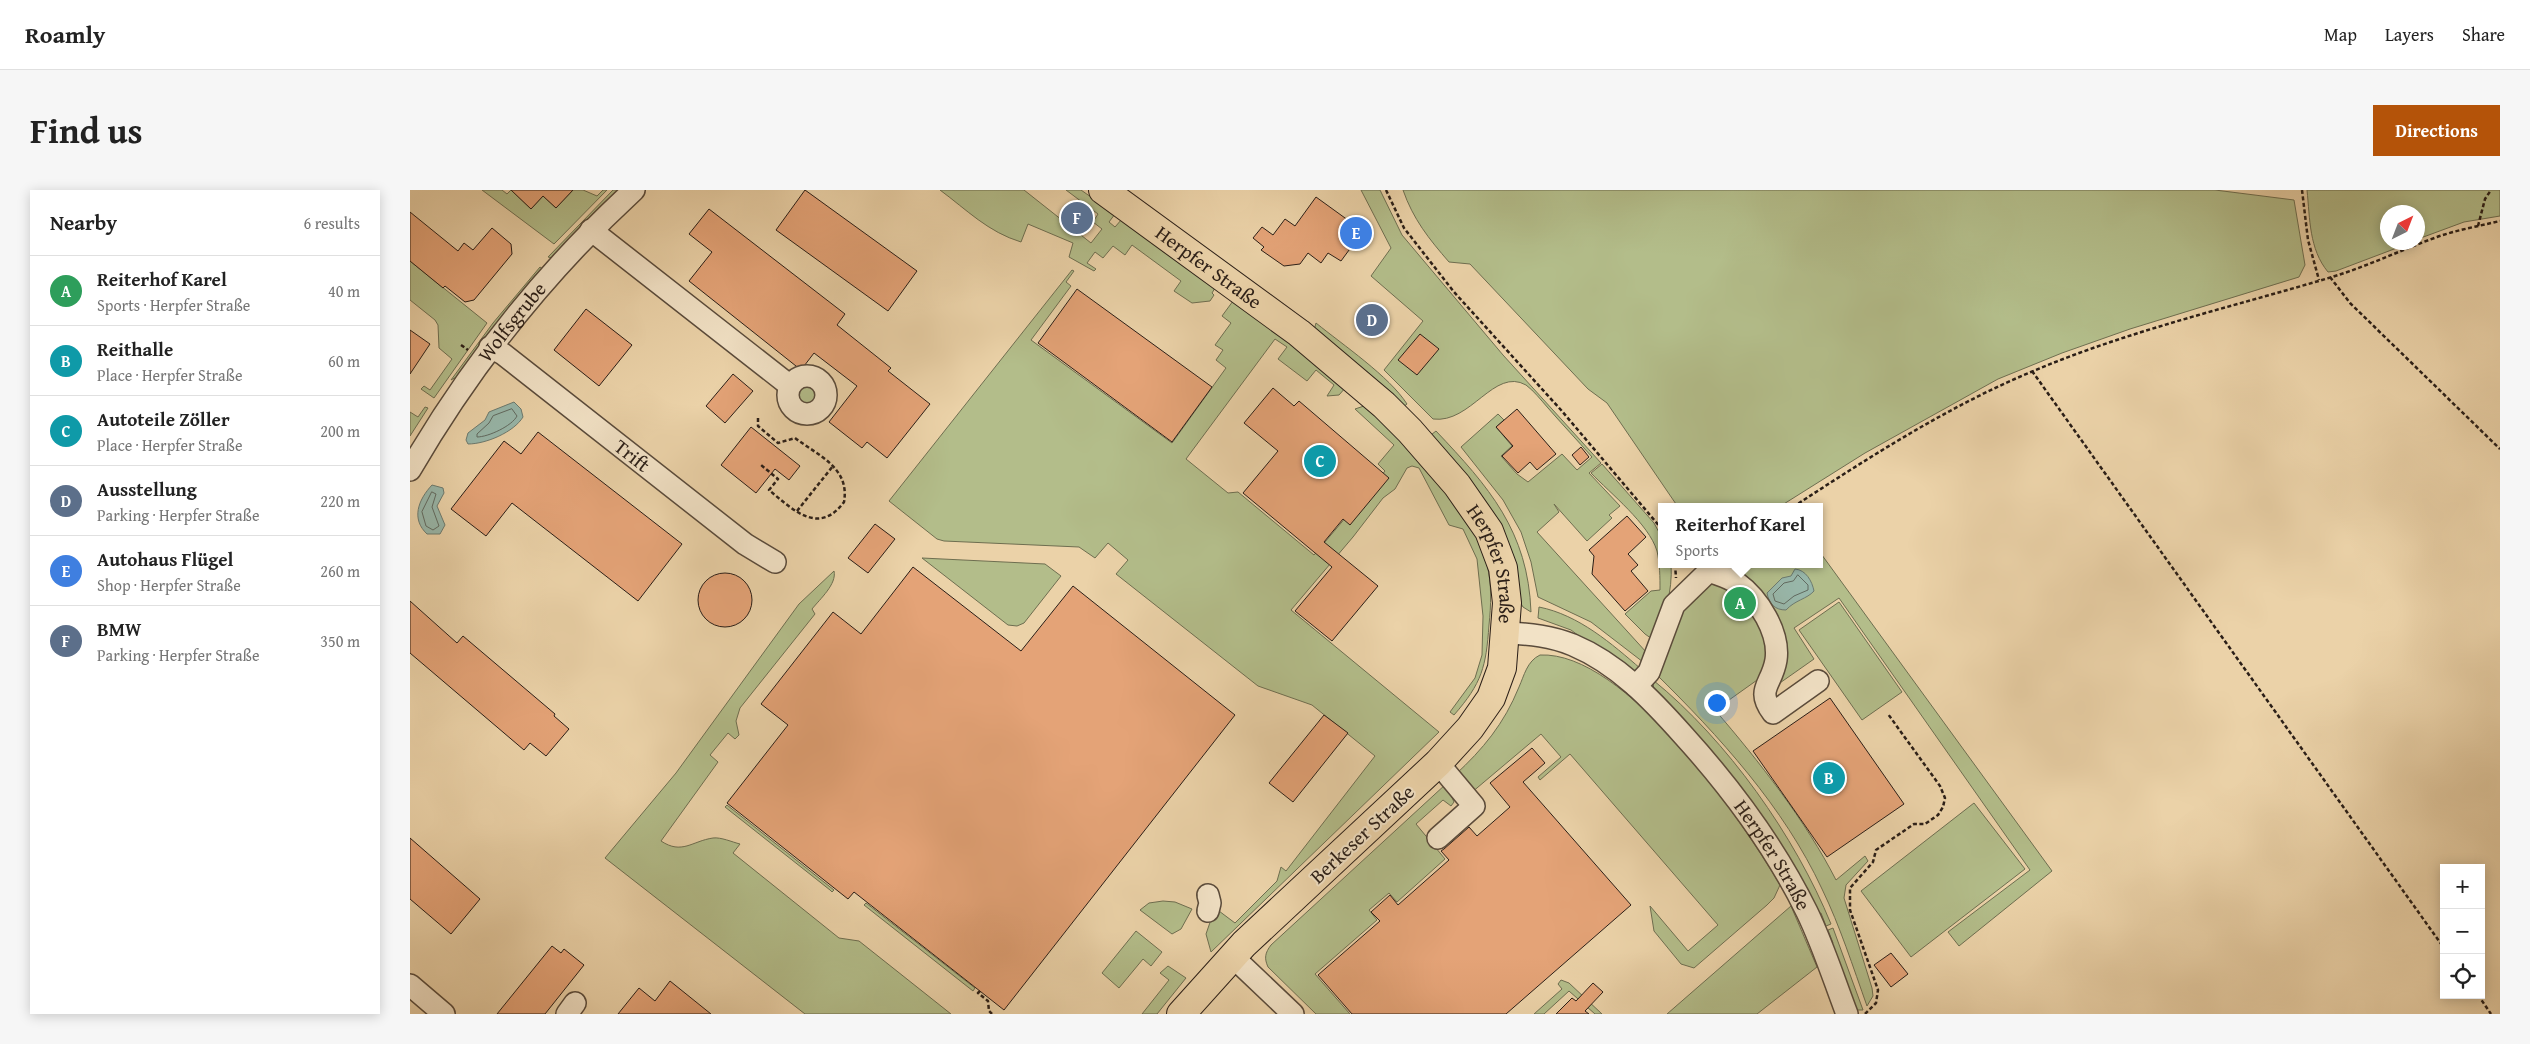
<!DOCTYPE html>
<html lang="en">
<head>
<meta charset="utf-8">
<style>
  :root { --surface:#fff; --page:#f6f6f6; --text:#222; --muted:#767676; --line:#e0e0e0; --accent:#b45309 }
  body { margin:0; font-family:"Gentium Book Plus",serif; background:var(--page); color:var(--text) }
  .controls { position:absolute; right:15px; bottom:15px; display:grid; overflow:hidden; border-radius:0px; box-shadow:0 2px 12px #0003 }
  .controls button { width:45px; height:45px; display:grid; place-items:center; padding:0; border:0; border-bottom:1px solid var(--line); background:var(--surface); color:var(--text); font:25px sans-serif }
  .compass { position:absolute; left:1970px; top:15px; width:45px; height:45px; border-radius:50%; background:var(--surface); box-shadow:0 2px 12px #0003; rotate:42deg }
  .you { position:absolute; left:1306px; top:512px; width:18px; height:18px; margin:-12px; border:4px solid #fff; border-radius:50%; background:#1a73e8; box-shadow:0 0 0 8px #1a73e833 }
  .badge { display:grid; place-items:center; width:32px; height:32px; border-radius:50%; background:var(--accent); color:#fff; font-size:16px; font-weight:700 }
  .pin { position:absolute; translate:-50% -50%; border:2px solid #fff; box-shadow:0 1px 5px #0006 }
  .popup { position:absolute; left:1248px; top:313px; width:165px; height:65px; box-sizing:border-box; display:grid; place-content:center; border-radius:0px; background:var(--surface); filter:drop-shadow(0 1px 4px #0005); font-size:16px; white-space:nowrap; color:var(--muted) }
  .popup b { font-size:19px; color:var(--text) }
  .popup::after { content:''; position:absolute; left:50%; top:100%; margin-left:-10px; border:10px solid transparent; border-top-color:var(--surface) }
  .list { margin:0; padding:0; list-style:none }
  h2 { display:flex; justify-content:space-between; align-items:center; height:65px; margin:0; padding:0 20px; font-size:21px }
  h2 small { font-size:16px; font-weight:400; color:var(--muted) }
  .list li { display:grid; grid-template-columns:32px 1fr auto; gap:15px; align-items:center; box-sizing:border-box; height:70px; padding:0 20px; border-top:1px solid var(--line) }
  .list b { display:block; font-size:19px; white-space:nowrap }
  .list p { margin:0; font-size:16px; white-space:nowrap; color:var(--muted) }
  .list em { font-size:16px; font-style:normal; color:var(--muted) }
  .icon { flex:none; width:28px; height:28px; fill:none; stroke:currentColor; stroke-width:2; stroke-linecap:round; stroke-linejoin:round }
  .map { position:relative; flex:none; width:2090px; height:824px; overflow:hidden; border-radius:0px }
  header { display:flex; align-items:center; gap:30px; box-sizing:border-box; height:70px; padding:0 25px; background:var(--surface); border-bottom:1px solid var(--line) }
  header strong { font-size:24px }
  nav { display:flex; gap:28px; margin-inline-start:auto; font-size:18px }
  .intro { display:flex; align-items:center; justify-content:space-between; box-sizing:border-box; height:120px; padding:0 30px }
  h1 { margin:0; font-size:35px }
  .button { padding:12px 22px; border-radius:0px; background:var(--accent); color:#fff; font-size:18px; font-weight:700 }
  main { display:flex; gap:30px; padding:0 30px }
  aside { flex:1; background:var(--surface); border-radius:0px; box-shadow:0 2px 12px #0003 }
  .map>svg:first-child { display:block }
  .green { fill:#b3bd8a; stroke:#6e6e50 }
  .water { fill:#98b7aa; stroke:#6c7a6f }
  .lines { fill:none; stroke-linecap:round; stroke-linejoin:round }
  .shore { stroke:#616a60; stroke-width:1 }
  .building { fill:#e4a377; stroke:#2a1e17 }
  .minor-casing { stroke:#5a4b3b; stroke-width:24 }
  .major-casing { stroke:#2a1e17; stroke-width:30 }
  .path { stroke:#2a1e17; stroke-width:2.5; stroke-dasharray:4 2.5; stroke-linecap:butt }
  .minor { stroke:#f2e2c6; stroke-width:21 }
  .major { stroke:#ebd2a8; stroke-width:28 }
  .labels { text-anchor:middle; stroke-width:4; stroke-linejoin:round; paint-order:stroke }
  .street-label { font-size:20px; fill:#2a1e17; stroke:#f2e2c6 }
</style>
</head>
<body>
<header>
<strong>Roamly</strong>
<nav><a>Map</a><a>Layers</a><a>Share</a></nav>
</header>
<div class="intro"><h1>Find us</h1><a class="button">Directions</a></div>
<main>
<aside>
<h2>Nearby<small>6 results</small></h2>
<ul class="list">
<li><span class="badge" style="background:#2e9e5b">A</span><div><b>Reiterhof Karel</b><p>Sports · Herpfer Straße</p></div><em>40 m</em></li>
<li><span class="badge" style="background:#0f9aa8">B</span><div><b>Reithalle</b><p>Place · Herpfer Straße</p></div><em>60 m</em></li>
<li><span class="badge" style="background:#0f9aa8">C</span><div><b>Autoteile Zöller</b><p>Place · Herpfer Straße</p></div><em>200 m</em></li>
<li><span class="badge" style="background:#5c6f8a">D</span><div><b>Ausstellung</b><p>Parking · Herpfer Straße</p></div><em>220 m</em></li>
<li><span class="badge" style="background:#3f7fe0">E</span><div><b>Autohaus Flügel</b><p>Shop · Herpfer Straße</p></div><em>260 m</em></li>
<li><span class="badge" style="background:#5c6f8a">F</span><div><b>BMW</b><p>Parking · Herpfer Straße</p></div><em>350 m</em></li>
</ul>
</aside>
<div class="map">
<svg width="2090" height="824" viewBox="0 0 2090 824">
  <rect width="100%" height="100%" fill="#ebd2a8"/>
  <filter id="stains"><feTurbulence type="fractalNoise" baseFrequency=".004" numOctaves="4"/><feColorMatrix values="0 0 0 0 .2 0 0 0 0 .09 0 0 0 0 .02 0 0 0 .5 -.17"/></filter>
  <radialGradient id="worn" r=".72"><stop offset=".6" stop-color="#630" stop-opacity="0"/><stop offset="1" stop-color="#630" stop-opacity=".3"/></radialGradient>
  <!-- green -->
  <g class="green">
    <path d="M 72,0 L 92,0 L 97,4 L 101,0 L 121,19 L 133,6 L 146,18 L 163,0 L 173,0 L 187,6 L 193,0 L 197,0 L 144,54 Z"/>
    <path d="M 203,0 L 208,0 L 207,3 L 143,68 L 138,67 Z"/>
    <path d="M 530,0 L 614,0 L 681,53 L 692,39 L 683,32 L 688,24 L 656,0 L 671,0 L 705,24 L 699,32 L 705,37 L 712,29 L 805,98 L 802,103 L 804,105 L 800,111 L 782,113 L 764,101 L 771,91 L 722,55 L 715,65 L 703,56 L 693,68 L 685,62 L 677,73 L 686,79 L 684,81 L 659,67 L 663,53 L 618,34 L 611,52 C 578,42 557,20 530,0 Z"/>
    <path d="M 951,0 L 970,0 L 992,45 L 1093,165 L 1191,273 L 1179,283 L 1210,316 L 1199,325 L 1202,328 L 1177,351 L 1144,314 L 1149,322 L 1127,342 L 1237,463 L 1233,472 L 1181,432 L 1128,407 L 1121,372 L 1111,342 L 1093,310 L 1051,257 L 1088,224 L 1094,230 L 1086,237 L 1102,256 L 1091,266 L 1107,284 L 1118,292 L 1152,264 L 1167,280 L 1182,267 C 1167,250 1152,234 1138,218 C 1131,210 1124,201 1116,195 C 1084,177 1061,234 1023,229 L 974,180 L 1013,131 L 961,86 L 981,58 Z"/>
    <path d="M 993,0 L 1805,0 L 1884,10 L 1895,75 L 1889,87 L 1720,139 L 1652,163 L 1588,189 L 1455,263 L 1369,317 L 1268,317 L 1197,213 L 1178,199 L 1060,74 L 1039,72 C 1019,49 1003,29 993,0 Z"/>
    <path d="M 1897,0 L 2090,0 L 2090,26 L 2054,32 L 2008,49 L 2008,22 L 1978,22 L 1978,52 L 2000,53 L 1926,81 L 1918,82 C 1899,59 1900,29 1897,0 Z"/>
    <path d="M 0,71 L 77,133 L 24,208 L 11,199 L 14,196 L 20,200 L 42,169 L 29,158 L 28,135 L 25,130 L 0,110 Z"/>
    <path d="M 130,77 L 134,80 L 55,182 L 41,190 L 83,133 Z"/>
    <path d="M 662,80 L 664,81 L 656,92 L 661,96 L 621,150 L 762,253 L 816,178 L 806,170 L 813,160 L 805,155 L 821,133 L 812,126 L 823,111 L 894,162 L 936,197 L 929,205 L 917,206 L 924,195 L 906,180 L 897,191 L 868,169 L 877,157 L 865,149 L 776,269 L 818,303 L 828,302 L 904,365 L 975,281 L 968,274 L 984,255 L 945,219 L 957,215 C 997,257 1063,318 1077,375 C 1082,394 1081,416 1079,435 C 1076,477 1072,493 1044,525 L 1040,522 L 1065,488 L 1072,465 L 1073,426 L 1067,369 L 1053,339 L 1039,335 L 1009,278 L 1002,276 L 997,278 L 985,299 L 973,308 L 943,347 L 881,420 L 1029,542 L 801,762 L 796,744 L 805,718 L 825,733 L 867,691 L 871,677 L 876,681 L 965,566 L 902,515 L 848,496 L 706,384 L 718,370 L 698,353 L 685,368 L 669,357 L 534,351 L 527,349 L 479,311 Z"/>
    <path d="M 906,133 C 933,155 979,186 997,214 L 989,220 L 903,144 Z"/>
    <circle cx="397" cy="205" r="14"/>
    <path d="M 15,217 L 18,218 L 0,246 L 0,222 L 8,227 Z"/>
    <path d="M 1026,241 C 1079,297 1118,341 1121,422 L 1113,417 L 1017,248 Z"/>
    <path d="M 1192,274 L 1244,333 L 1251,346 L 1251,374 L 1261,374 C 1263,402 1254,426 1245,451 L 1235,444 L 1215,424 L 1241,401 L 1250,400 C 1250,387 1250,374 1247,361 C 1239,334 1200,303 1181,283 Z"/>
    <path d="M 1409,361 L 1642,681 L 1549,756 L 1538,742 L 1620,680 L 1429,408 L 1384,438 L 1404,469 L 1367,495 L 1357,483 L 1305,520 C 1348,570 1396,631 1426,690 L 1455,666 L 1458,671 L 1436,695 L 1434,708 L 1462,798 L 1463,806 L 1457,816 C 1443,777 1430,736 1412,699 C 1374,617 1309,546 1245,483 L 1268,419 L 1312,374 L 1409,374 Z"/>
    <path d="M 512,368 L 635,374 L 651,386 L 614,433 L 607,436 L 598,435 Z"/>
    <path d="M 424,381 C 427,394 410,409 402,419 L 405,424 L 330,518 L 326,531 L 329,545 L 325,549 L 318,543 L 300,565 L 308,572 L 251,651 C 272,665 282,651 303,648 C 311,647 322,652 330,654 L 323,663 L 429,748 L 449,751 L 541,824 L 395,824 L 195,668 L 266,583 L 389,414 Z"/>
    <path d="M 1429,412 L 1492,502 L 1452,530 L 1389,440 Z"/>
    <path d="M 1129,417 C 1169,425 1202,454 1231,479 L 1220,484 L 1161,440 L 1128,428 Z"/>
    <path d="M 1130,465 C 1215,461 1331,628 1370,695 L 1364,708 L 1357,715 L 1284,778 L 1271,774 L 1244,741 L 1240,716 L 1278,761 L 1308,735 L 1160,564 L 1130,590 L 1128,587 L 1151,567 L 1131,544 L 1061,603 L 1045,585 C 1073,559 1094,534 1109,497 C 1114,486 1117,471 1130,465 Z"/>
    <path d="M 1243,490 C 1317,550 1385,646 1421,734 L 1416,736 L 1411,723 L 1405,725 L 1244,503 Z"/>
    <path d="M 1036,594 L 1044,612 L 1041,616 L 1033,610 L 1006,634 L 1035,669 L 987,712 L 979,703 L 959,720 L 967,730 L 905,784 L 940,824 L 906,824 L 858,777 C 854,768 855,763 861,755 Z"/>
    <path d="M 1564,613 L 1615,679 L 1501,767 L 1451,701 Z"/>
    <path d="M 317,615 L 424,700 L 422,702 L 420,700 L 315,617 Z"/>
    <path d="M 753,711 L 765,712 L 782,719 L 771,739 L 762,744 L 730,720 L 739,713 Z"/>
    <path d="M 456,713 L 565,798 L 563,801 L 454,715 Z"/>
    <path d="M 1381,716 L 1407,777 L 1347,824 L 1257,824 Z"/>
    <path d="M 1423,738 L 1453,820 L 1443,820 L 1418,756 L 1423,753 L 1418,740 Z"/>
    <path d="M 726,741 L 752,762 L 741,776 L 733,769 L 709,798 L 692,783 Z"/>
    <path d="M 758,776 L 776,788 L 747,824 L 732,824 L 759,790 L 750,783 Z"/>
    <path d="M 1151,790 L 1159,793 L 1192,824 L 1185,824 L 1159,801 L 1134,824 L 1124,824 L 1152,799 L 1148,794 Z"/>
  </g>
  <!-- water -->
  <g class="water">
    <path d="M 104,212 L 111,219 L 113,227 C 104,242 76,254 58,254 L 56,250 L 58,243 L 75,230 L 79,222 Z"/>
    <path d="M 22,295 L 33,298 L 34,303 L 27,316 L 35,335 L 30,344 L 17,344 C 1,329 8,310 22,295 Z"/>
    <path d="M 1385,379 C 1396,380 1402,391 1404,401 C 1397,409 1385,410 1376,420 C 1365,420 1359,414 1357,403 L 1372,388 L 1381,386 Z"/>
  </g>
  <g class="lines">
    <!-- shore -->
    <g class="shore">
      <path d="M 102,219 L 107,226 C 102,236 78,247 67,247 L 67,244 L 79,233 L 83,226 Z"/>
      <path d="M 22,302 L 26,304 L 22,317 L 29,336 L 23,340 L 16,336 L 12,322 Z"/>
      <path d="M 1388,385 L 1398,395 L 1398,400 L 1384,406 L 1374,414 L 1365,411 L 1363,404 L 1374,393 L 1383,391 Z"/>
    </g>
  </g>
  <!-- building -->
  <g class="building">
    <path d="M 101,0 L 163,0 L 146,18 L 133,6 L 121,19 Z"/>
    <path d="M 395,0 L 507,81 L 478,121 L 366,40 Z"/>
    <path d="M 906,7 L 953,41 L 931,71 L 918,63 L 911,73 L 898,63 L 890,74 L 874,76 L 851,60 L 854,57 L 843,48 L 852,37 L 863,45 L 875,29 L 885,36 Z"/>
    <path d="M 299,19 L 435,124 L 427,135 L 481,178 L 478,181 L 520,214 L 477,268 L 457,252 L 452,258 L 419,232 L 447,196 L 404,163 L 391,180 L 279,91 L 302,62 L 279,44 Z"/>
    <path d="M 0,22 L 48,61 L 54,53 L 63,60 L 82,38 L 101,54 L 102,64 L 64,110 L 55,112 L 35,96 L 33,98 L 0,71 Z"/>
    <path d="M 667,99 L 802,197 L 762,252 L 628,153 Z"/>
    <path d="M 176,119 L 222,155 L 189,196 L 144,160 Z"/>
    <path d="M 0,140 L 20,154 L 0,184 Z"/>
    <path d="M 1010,144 L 1029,159 L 1007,185 L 988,170 Z"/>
    <path d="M 323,184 L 343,201 L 315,233 L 296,216 Z"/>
    <path d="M 863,198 L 884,216 L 889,211 L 979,288 L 940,335 L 933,329 L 914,352 L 968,396 L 922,451 L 885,421 L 922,377 L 833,303 L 868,261 L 834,233 Z"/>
    <path d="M 1107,219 L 1146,264 L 1127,280 L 1120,272 L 1108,283 L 1092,266 L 1103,256 L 1086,237 Z"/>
    <path d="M 341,237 L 390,276 L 379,290 L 365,279 L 346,303 L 311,275 Z"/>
    <path d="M 128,242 L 272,354 L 228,411 L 102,313 L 76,346 L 41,319 L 94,251 L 111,264 Z"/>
    <path d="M 1171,257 L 1179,267 L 1170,275 L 1162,265 Z"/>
    <path d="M 1217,326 L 1236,347 L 1218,364 L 1228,375 L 1221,381 L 1238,401 L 1215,421 L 1182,384 L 1184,366 L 1179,360 Z"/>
    <path d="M 465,334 L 485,349 L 458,383 L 438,368 Z"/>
    <path d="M 503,377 L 611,461 L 663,396 L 825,525 L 594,820 L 444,702 L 438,709 L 317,613 L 378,535 L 351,514 L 423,422 L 451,444 Z"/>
    <circle cx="315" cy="410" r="27"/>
    <path d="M 0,411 L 47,453 L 53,446 L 145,524 L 144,526 L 159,539 L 136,566 L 120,553 L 114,560 L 0,463 Z"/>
    <path d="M 1420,508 L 1494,614 L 1417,667 L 1343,561 Z"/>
    <path d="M 914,525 L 938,543 L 883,612 L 859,593 Z"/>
    <path d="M 1122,558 L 1135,573 L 1113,592 L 1221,715 L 1096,824 L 942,824 L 908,785 L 970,731 L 961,722 L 980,705 L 988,715 L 1039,670 L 1031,661 L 1034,659 L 1059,637 L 1067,646 L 1100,617 L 1080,593 Z"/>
    <path d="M 0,648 L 70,709 L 41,744 L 0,709 Z"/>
    <path d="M 142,756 L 151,763 L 154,759 L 174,775 L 135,824 L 87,824 Z"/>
    <path d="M 1481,763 L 1498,784 L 1481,797 L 1464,775 Z"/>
    <path d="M 260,791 L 301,824 L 208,824 L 229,798 L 245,811 Z"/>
    <path d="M 1183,793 L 1193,802 L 1175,821 L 1179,824 L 1146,824 L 1162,808 L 1166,811 Z"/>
  </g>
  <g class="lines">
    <defs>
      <g id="minor">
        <path d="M 181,40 L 379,195"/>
        <path id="s1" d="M 80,157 L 93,164 L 335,354 L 365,372"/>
        <circle cx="397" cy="205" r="19"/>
        <path id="s2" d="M 0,280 C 61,175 135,82 224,0"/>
        <path id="s3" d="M 1097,443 C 1120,444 1141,446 1163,455 C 1208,474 1242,510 1274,546 C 1322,599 1365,657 1397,722 C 1413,755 1424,790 1437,824"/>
        <path d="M 1226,496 L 1239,482 L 1264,415 L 1299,381 C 1309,385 1318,387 1327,393 C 1349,409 1370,443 1366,470 C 1362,495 1345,499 1363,523 L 1408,491"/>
        <path d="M 1028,573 L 1064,616 L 1028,648"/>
        <path d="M 798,721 L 800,713 L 798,705"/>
        <path d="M 822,766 L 883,824"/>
        <path d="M 0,795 L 34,824"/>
        <path d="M 157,824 L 165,813"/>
      </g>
      <g id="major">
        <path id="s4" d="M 693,0 L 889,143 L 974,215 L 1000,241 L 1047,295 L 1079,341 L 1093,378 L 1097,413 L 1092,478 L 1081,508 L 1060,538 L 1028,573 L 834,754 L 771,824"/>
      </g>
    </defs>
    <!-- minor casing -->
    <use href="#minor" class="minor-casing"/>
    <!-- major casing -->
    <use href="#major" class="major-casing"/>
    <!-- path -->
    <g class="path">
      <path d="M 976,0 L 994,38 L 1044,102 L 1151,220 L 1251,338"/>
      <path d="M 1892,0 L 1898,50 L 1909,90"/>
      <path d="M 2068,36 L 2075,9 L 2081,0"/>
      <path d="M 1920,87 L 1940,113 L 2090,259"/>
      <path d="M 51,155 L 58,160"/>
      <path d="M 1622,181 L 2034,758"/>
      <path d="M 348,228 L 348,236 L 368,253 L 385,248 C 409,266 440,278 434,312 C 409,346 383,320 359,300 L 368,289 L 351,275"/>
      <path d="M 1383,317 C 1458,268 1537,217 1621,182 C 1717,141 1822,117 1922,87 C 1958,76 1991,60 2027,47 C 2047,40 2069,36 2090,31"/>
      <path d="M 387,321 L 423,276"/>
      <path d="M 1265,374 L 1266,388"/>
      <path d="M 570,801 L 568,803 L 578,811 L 579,821 L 582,824"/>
      <path d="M 2068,805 L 2081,824"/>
      <path d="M 1455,824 L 1466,813 L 1468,800 L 1440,720 L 1440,698 L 1463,672 L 1466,660 L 1504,634 L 1515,634 L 1528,625 L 1533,617 L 1535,608 L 1530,596 L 1478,524"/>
    </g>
    <!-- minor -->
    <use href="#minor" class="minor"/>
    <!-- major -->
    <use href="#major" class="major"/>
  </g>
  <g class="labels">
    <!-- street labels -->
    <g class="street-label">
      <text dy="7" stroke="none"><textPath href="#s4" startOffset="131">Herpfer Straße</textPath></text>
      <text dy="7" stroke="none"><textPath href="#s2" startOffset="180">Wolfsgrube</textPath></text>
      <text dy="7" stroke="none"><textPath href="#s1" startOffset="179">Trift</textPath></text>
      <text dy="7" stroke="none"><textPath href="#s4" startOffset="551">Herpfer Straße</textPath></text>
      <text transform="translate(952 644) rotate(-43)" y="7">Berkeser Straße</text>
      <text dy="7" stroke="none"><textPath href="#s3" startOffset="361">Herpfer Straße</textPath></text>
    </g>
  </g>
  <rect width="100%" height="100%" filter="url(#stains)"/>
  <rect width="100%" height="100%" fill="url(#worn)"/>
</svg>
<div class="controls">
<button>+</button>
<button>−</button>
<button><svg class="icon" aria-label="locate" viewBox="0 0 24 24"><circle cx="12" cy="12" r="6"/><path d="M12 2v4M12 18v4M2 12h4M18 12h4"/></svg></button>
</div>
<svg class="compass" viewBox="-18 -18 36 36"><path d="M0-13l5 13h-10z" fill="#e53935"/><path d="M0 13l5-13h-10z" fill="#767676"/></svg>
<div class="you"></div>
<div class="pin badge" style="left:1330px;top:413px;background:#2e9e5b">A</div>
<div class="popup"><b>Reiterhof Karel</b>Sports</div>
<div class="pin badge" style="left:1419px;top:588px;background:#0f9aa8">B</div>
<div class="pin badge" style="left:910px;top:271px;background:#0f9aa8">C</div>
<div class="pin badge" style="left:962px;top:130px;background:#5c6f8a">D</div>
<div class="pin badge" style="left:946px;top:43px;background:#3f7fe0">E</div>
<div class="pin badge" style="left:667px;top:28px;background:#5c6f8a">F</div>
</div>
</main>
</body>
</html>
